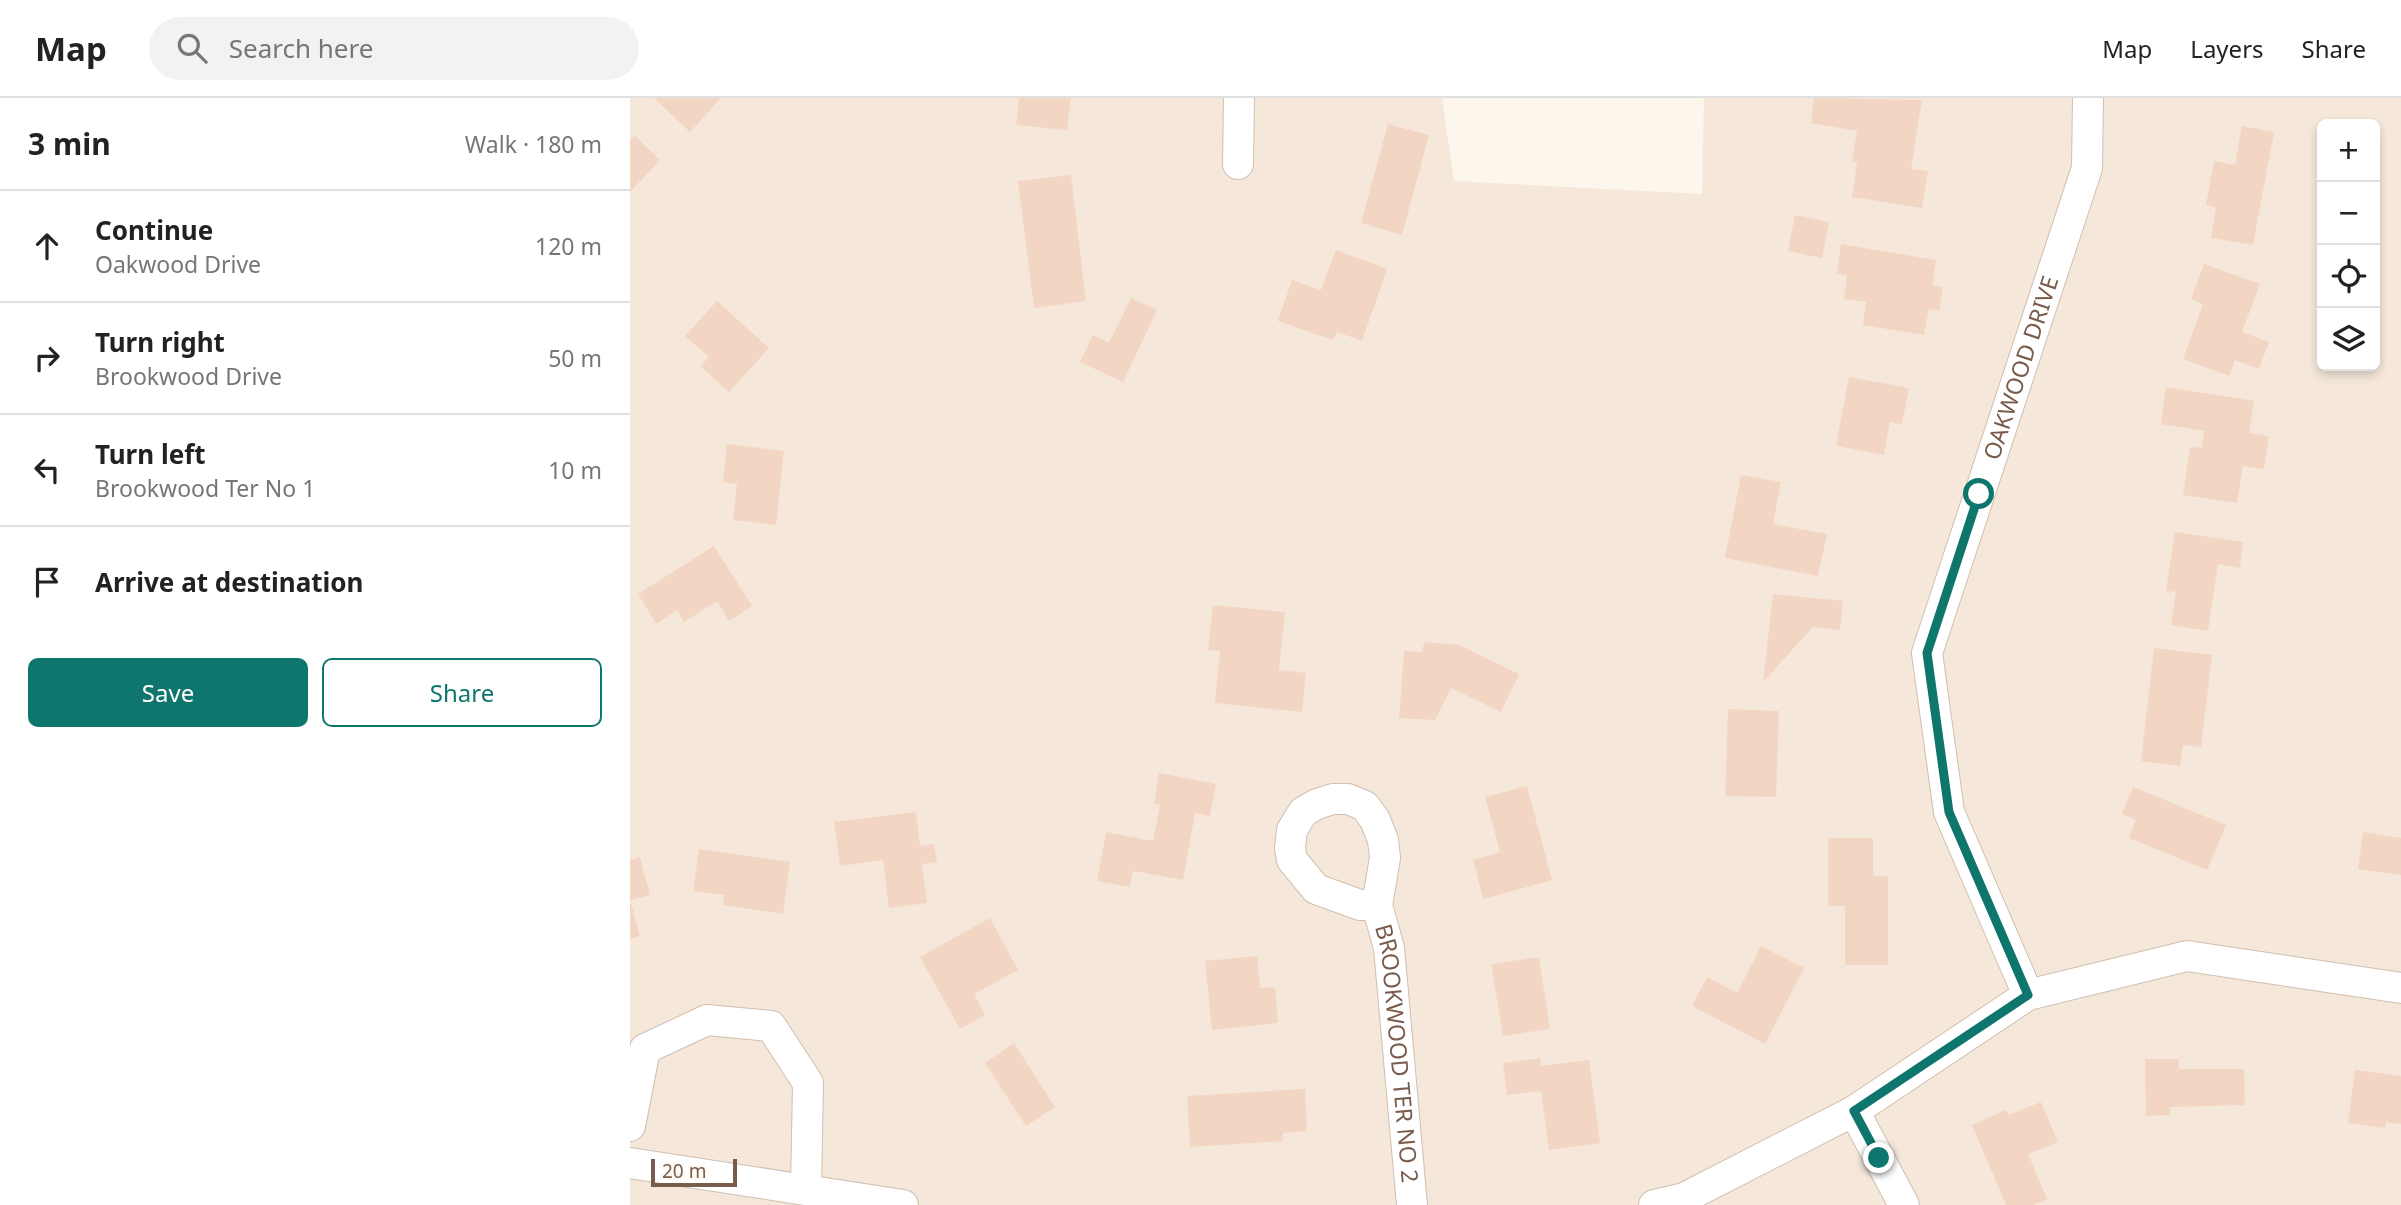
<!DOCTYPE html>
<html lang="en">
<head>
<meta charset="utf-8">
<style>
  :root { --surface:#fff; --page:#f2f2f2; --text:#222; --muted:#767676; --line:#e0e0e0; --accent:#0f766e }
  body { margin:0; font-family:"Noto Sans",sans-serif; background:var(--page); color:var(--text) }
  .controls { position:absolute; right:21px; top:21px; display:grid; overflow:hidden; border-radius:10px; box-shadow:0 4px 10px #0003 }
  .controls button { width:63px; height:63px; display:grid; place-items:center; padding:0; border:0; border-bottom:2px solid var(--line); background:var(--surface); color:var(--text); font:35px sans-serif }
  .scale { position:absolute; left:21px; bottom:18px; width:86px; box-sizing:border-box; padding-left:7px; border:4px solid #7a5c4d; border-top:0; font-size:19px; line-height:24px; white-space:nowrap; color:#7a5c4d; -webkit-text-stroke:5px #fffaf3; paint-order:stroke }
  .stop { position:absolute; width:21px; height:21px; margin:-16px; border:5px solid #0f766e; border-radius:50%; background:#fff }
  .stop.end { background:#0f766e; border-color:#fff; box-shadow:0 2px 7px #0008 }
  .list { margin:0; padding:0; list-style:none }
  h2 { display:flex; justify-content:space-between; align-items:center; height:91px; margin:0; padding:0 28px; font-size:30px }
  h2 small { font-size:23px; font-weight:400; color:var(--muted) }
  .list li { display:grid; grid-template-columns:46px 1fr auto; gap:21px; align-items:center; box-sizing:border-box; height:112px; padding:0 28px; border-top:2px solid var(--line) }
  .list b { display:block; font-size:26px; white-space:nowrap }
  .list p { margin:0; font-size:23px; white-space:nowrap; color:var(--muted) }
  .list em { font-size:23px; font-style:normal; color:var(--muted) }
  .actions { display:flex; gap:14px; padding:21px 28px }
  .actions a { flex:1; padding:16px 0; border:2px solid var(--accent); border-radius:10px; text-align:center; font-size:24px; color:var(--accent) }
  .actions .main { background:var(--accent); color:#fff }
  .icon { flex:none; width:38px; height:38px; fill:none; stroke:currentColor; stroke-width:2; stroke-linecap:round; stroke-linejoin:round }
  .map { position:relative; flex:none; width:1771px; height:1107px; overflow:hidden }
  header { display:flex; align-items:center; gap:42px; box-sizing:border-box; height:98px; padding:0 35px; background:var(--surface); border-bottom:2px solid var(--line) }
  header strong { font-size:33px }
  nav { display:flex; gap:38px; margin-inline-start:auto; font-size:24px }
  .search { width:490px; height:63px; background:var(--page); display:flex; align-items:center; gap:18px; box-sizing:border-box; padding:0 24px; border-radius:38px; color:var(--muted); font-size:26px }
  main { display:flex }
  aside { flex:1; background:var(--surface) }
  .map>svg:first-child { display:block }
  .residential { fill:#f5e8da; fill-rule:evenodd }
  .building { fill:#f3d5c3 }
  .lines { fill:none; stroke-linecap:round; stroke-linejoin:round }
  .minor-casing { stroke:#d1beb0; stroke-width:32 }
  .minor { stroke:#fff; stroke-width:30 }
  .route { stroke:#0f766e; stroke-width:9 }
  .labels { text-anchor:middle; stroke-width:6; stroke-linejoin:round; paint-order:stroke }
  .street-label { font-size:23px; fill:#7a5c4d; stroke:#fffaf3 }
</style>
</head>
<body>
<header>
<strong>Map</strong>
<div class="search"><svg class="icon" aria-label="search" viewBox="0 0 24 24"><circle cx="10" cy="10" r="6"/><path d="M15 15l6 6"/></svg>Search here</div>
<nav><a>Map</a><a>Layers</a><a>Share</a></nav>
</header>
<main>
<aside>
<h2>3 min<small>Walk · 180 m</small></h2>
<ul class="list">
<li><svg class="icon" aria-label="ahead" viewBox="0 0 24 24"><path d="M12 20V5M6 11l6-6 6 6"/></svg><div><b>Continue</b><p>Oakwood Drive</p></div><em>120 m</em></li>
<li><svg class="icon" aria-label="right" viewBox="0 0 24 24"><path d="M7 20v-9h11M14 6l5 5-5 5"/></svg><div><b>Turn right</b><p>Brookwood Drive</p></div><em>50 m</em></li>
<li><svg class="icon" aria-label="left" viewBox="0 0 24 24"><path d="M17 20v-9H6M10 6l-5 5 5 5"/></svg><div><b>Turn left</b><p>Brookwood Ter No 1</p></div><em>10 m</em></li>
<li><svg class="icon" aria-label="arrive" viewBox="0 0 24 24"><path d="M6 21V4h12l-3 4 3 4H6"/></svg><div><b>Arrive at destination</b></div></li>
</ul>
<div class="actions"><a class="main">Save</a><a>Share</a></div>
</aside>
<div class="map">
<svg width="1771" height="1107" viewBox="0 0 1771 1107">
  <rect width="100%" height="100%" fill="#fdf6ec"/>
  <!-- residential -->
  <path class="residential" d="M 0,0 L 812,0 L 824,83 L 1072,96 L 1074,0 L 1771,0 L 1771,1107 L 0,1107 ZM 1692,26 L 1745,26 L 1745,268 L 1692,268 Z"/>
  <!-- building -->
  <g class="building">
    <path d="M 24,0 L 91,0 L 60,34 Z"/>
    <path d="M 389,0 L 441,0 L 437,32 L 386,27 Z"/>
    <path d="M 1184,0 L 1292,2 L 1281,71 L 1298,73 L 1292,110 L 1222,99 L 1227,65 L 1222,64 L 1227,33 L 1181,25 Z"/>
    <path d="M 758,26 L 799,37 L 772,137 L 731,125 Z"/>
    <path d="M 1612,28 L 1644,34 L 1623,147 L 1581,140 L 1586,109 L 1576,107 L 1584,63 L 1605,67 Z"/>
    <path d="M 5,38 L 30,62 L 0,94 L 0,43 Z"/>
    <path d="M 441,77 L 456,203 L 404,210 L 388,83 Z"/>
    <path d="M 1165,117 L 1199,124 L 1192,160 L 1158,153 Z"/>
    <path d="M 1211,146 L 1306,162 L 1302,187 L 1313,189 L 1309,213 L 1299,211 L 1294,237 L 1233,227 L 1236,204 L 1214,201 L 1217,177 L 1207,176 Z"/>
    <path d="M 706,152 L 757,171 L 732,243 L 707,234 L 703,242 L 648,223 L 662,182 L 691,192 Z"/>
    <path d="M 1574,166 L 1630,186 L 1612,234 L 1639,244 L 1629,271 L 1605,262 L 1599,278 L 1553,261 L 1573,206 L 1561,201 Z"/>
    <path d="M 501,200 L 527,212 L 493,284 L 450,264 L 463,237 L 479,245 Z"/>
    <path d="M 87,203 L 139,250 L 99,294 L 70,268 L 79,259 L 55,238 Z"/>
    <path d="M 1219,279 L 1279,290 L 1272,326 L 1260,324 L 1254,357 L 1206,348 Z"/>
    <path d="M 1536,289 L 1624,303 L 1619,335 L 1639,338 L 1634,371 L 1613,368 L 1607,405 L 1553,397 L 1560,349 L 1572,350 L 1574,333 L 1531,326 Z"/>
    <path d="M 97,346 L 154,353 L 146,427 L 103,422 L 107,386 L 93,384 Z"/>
    <path d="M 1111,377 L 1151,384 L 1143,426 L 1197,436 L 1188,478 L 1095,460 Z"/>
    <path d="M 1545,434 L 1613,444 L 1610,470 L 1588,466 L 1578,533 L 1541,527 L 1546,494 L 1536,493 Z"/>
    <path d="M 84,448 L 122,508 L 99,523 L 87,503 L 54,524 L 47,512 L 26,526 L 8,496 Z"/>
    <path d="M 1143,496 L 1213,503 L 1210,532 L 1183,529 L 1133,584 Z"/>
    <path d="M 583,507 L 655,514 L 649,572 L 676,575 L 672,614 L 585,605 L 590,553 L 578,552 Z"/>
    <path d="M 795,544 L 829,547 L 889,576 L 871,614 L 821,590 L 805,622 L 769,620 L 774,553 L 791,554 Z"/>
    <path d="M 1524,550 L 1582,557 L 1571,649 L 1553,647 L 1550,668 L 1511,663 Z"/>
    <path d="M 1098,611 L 1149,613 L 1146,699 L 1095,698 Z"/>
    <path d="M 529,675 L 586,686 L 580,718 L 565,715 L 553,782 L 503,773 L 500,789 L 467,783 L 476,734 L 523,743 L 530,707 L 524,706 Z"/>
    <path d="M 897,688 L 922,782 L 853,801 L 843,762 L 870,754 L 855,699 Z"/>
    <path d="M 1503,689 L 1596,727 L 1577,772 L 1499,740 L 1506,722 L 1492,716 Z"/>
    <path d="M 286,714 L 290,748 L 304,746 L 307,764 L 292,766 L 297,805 L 259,810 L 253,762 L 210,768 L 204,724 Z"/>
    <path d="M 1733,734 L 1771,740 L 1771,777 L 1728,771 Z"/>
    <path d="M 1198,740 L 1243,740 L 1243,778 L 1258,778 L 1258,867 L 1215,867 L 1215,808 L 1198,808 Z"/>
    <path d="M 69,751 L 160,764 L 153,816 L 93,807 L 94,797 L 63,793 Z"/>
    <path d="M 10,759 L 20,797 L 0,802 L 0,762 Z"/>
    <path d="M 1,805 L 10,838 L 0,841 L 0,806 Z"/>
    <path d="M 360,820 L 388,872 L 344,896 L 355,917 L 330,931 L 290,859 Z"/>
    <path d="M 1131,848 L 1174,870 L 1135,946 L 1062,908 L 1077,879 L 1107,895 Z"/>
    <path d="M 627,858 L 630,890 L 645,889 L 648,925 L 582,932 L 575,863 Z"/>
    <path d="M 909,859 L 920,931 L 873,938 L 861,866 Z"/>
    <path d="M 384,945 L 425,1009 L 396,1028 L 355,965 Z"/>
    <path d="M 910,960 L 911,968 L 959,962 L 970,1045 L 919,1052 L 911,993 L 877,997 L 873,965 Z"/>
    <path d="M 1515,961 L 1549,961 L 1549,971 L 1614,971 L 1615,1007 L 1540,1009 L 1540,1017 L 1516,1018 Z"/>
    <path d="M 1725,972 L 1771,978 L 1771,1026 L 1756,1024 L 1755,1030 L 1718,1025 Z"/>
    <path d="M 675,991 L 677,1033 L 653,1035 L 653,1043 L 560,1049 L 557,998 Z"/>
    <path d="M 1411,1004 L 1428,1044 L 1398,1056 L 1417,1101 L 1403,1107 L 1376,1107 L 1342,1027 L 1376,1012 L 1379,1017 Z"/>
  </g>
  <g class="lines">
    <defs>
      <g id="minor">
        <path d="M 608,66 L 609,0"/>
        <path id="s1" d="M 747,807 L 730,807 L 686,791 L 662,762 L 660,750 L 662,732 L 673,714 L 687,706 L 703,701 L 718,701 L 735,708 L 745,722 L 753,742 L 755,760 L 747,807 L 759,850 L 782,1107"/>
        <path id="s2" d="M 1398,897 L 1319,714 L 1297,555 L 1457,70 L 1458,0"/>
        <path d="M 1224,1013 L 1274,1107"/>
        <path d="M 0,1028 L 15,951 L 77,922 L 141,928 L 178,985 L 176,1091"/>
        <path d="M 0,1065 L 273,1107"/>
        <path d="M 1024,1107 L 1054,1100 L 1224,1013 L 1398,897 L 1557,858 L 1771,890"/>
      </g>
    </defs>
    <!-- minor casing -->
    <use href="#minor" class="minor-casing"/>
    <!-- minor -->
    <use href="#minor" class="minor"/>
  </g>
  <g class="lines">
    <!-- route -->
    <path class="route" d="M 1249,1060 L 1224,1013 L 1398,897 L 1319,714 L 1297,555 L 1349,396"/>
  </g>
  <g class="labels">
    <!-- street labels -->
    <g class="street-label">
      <text dy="8" stroke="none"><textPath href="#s2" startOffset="660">OAKWOOD DRIVE</textPath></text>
      <text dy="8" stroke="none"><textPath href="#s1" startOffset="474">BROOKWOOD TER NO 2</textPath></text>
    </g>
  </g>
</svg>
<div class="controls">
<button>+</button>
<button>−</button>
<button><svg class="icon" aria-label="locate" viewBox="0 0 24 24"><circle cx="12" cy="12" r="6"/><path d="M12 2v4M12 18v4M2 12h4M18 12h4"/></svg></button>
<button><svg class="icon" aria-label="layers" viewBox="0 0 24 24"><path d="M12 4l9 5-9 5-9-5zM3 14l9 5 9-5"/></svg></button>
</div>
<div class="scale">20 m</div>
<div class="stop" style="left:1349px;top:396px"></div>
<div class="stop end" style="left:1249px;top:1060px"></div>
</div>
</main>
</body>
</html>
